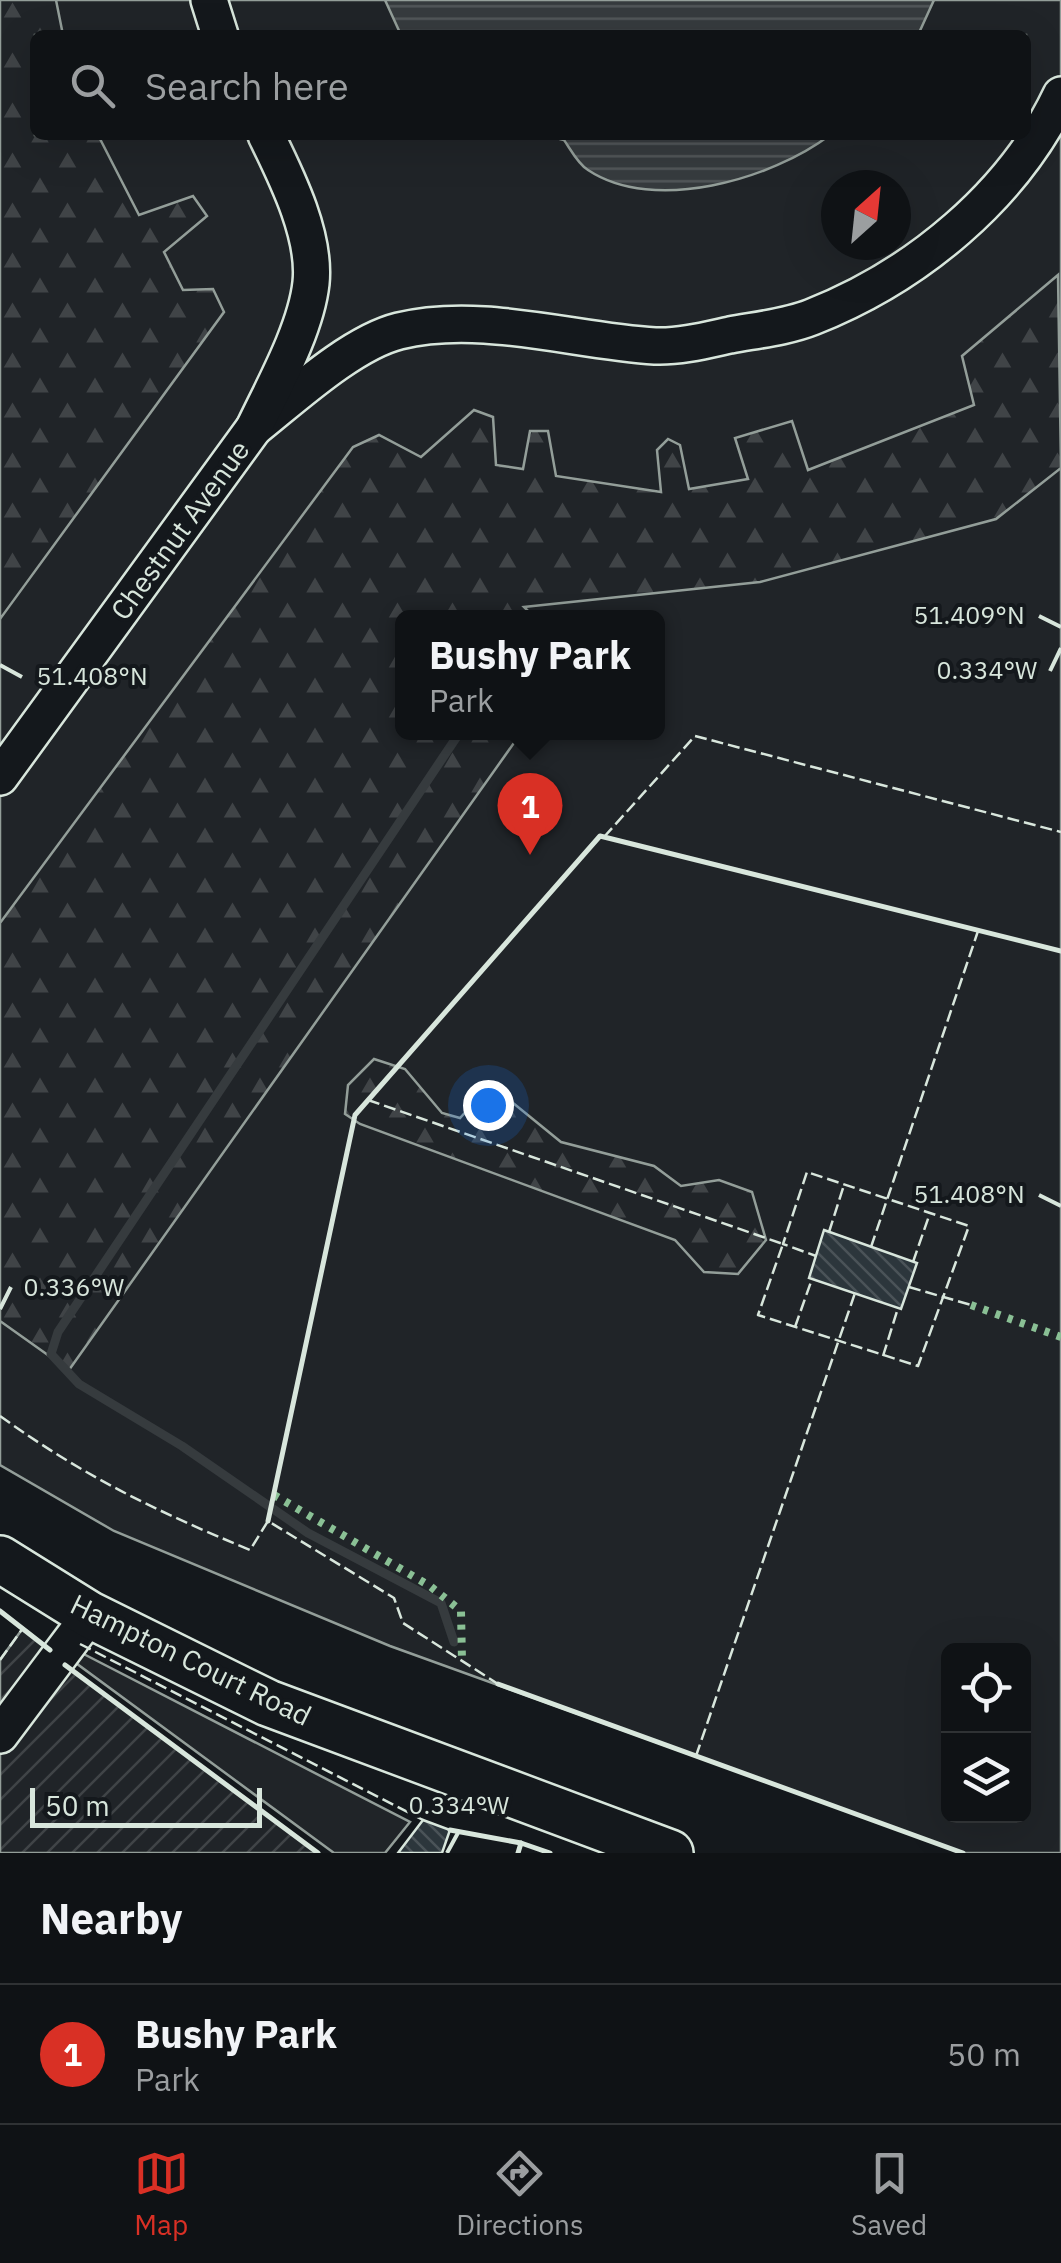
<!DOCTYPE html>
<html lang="en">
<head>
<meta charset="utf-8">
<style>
  :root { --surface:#0f1215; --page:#1d2022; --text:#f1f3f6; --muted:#9b9ea0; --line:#2f3234; --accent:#d93025 }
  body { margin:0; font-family:"IBM Plex Sans",sans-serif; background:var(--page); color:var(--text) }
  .controls { position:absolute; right:30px; bottom:30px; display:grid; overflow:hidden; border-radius:15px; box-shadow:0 10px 40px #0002 }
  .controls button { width:90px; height:90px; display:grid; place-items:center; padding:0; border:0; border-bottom:2px solid var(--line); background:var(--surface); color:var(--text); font:50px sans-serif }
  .compass { position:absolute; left:821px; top:170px; width:90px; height:90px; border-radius:50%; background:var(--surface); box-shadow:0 10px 40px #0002; rotate:27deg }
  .scale { position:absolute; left:30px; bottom:25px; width:232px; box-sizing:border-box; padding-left:10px; border:5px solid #d8e6dc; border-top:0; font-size:28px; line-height:35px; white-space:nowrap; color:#d8e6dc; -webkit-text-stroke:8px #14181c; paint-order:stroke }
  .you { position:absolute; left:488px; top:1105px; width:35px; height:35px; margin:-25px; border:8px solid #fff; border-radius:50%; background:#1a73e8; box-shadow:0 0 0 15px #1a73e833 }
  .badge { display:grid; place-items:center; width:65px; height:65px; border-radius:50%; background:var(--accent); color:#fff; font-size:32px; font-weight:700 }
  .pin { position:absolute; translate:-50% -82px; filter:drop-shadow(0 2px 5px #0008) }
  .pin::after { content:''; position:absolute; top:52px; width:35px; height:30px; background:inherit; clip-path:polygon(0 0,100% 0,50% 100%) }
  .popup { position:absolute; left:395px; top:610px; width:270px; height:130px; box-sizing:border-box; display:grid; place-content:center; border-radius:15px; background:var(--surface); filter:drop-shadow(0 2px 8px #0005); font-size:32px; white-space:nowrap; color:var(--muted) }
  .popup b { font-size:38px; color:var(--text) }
  .popup::after { content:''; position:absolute; left:50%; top:100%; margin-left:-20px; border:20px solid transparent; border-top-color:var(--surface) }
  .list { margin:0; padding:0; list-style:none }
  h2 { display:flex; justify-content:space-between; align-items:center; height:130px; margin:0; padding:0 40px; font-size:42px }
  h2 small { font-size:32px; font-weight:400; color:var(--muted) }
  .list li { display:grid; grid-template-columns:65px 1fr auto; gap:30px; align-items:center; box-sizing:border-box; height:140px; padding:0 40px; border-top:2px solid var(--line) }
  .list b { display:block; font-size:38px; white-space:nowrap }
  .list p { margin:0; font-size:32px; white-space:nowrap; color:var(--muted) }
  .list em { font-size:32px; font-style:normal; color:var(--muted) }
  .icon { flex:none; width:55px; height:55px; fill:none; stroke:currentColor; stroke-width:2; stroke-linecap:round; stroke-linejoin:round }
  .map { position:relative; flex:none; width:1061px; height:1853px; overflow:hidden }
  .search { position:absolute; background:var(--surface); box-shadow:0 10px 40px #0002; left:30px; right:30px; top:30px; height:110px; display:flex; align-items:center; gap:25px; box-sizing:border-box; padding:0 35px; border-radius:15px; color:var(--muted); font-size:38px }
  .sheet { height:270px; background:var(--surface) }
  nav { display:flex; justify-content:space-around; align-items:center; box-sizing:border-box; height:140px; border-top:2px solid var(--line); background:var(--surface); font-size:28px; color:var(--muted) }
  nav a { display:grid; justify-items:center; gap:5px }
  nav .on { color:var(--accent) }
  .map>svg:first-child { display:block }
  .green { fill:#202428; stroke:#939e99; stroke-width:2.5; fill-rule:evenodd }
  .forest { fill:url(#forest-firs); stroke:#939e99; stroke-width:2.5 }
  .garden { fill:url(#garden-furrows); stroke:#939e99; stroke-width:2.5 }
  .water { fill:url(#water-rules); stroke:#939e99; stroke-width:2.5 }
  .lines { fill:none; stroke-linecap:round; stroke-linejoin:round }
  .stream { stroke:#363b3e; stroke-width:9 }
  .building { fill:url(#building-back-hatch); stroke:#d8e6dc; stroke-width:2.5 }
  .minor-casing { stroke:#d8e6dc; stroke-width:40 }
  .major-casing { stroke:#d8e6dc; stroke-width:50 }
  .minor { stroke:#14181c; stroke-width:35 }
  .major { stroke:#14181c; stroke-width:45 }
  .hedge { stroke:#8ac095; stroke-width:8; stroke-dasharray:5 8; stroke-linecap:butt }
  .fence { stroke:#d8e6dc; stroke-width:2.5; stroke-dasharray:12 5; stroke-linecap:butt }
  .wall { stroke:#d8e6dc; stroke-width:5 }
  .ticks { fill:none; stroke:#d8e6dc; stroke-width:4 }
  .labels { text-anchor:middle; stroke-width:8; stroke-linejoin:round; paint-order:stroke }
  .street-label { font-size:28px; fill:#d8e6dc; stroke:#14181c }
  .ticks-label { font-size:25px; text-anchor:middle; fill:#d8e6dc; stroke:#14181c; stroke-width:8; stroke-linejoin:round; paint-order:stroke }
</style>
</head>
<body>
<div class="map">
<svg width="1061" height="1853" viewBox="0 0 1061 1853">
  <defs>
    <pattern id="forest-firs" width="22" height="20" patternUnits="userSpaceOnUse" patternTransform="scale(2.5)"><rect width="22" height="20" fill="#202428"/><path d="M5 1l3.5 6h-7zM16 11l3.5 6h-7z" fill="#404447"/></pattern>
    <pattern id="garden-furrows" width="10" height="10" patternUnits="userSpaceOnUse" patternTransform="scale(2.5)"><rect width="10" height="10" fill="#202428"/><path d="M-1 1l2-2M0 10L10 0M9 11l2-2" fill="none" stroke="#404447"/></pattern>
    <pattern id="water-rules" width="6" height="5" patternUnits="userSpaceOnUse" patternTransform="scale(2.5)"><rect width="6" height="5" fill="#363b3e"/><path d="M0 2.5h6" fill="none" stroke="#525759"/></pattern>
    <pattern id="building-back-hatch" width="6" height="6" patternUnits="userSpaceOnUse" patternTransform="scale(2.5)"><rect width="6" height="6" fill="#2c363c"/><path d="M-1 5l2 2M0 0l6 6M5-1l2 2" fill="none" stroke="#4a5358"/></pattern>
  </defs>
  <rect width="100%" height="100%" fill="#14181c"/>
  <!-- green -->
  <g class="green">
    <path d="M 0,0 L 1061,0 L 1061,1853 L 963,1853 L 390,1646 L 114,1531 L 0,1465 ZM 35,35 L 1026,35 L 1026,135 L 35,135 ZM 836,185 L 896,185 L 896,245 L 836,245 ZM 402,618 L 658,618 L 658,732 L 402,732 ZM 948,1650 L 1024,1650 L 1024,1816 L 948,1816 Z"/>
    <path d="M 72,1648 L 410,1822 L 385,1853 L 334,1853 L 65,1655 Z"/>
  </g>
  <!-- forest -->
  <g class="forest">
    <path d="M 0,0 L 56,0 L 63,35 L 35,35 L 35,135 L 98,135 L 139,215 L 193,196 L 207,216 L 164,252 L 183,290 L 213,289 L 224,312 L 0,619 Z"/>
    <path d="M 1058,275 L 1061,468 L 996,519 L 760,582 L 524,607 L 534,617 L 402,618 L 402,732 L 521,733 L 69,1370 L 0,1321 L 0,923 L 353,447 L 379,435 L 421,457 L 474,410 L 493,417 L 496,465 L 523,469 L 530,431 L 548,431 L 556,476 L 661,492 L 657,450 L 668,439 L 680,445 L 689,489 L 748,479 L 735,438 L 792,421 L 808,470 L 974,405 L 962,356 Z"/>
    <path d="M 374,1059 L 405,1069 L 442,1113 L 460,1118 L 481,1095 L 507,1098 L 561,1142 L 654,1166 L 681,1186 L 719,1180 L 752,1192 L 766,1240 L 738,1274 L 704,1272 L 675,1240 L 360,1124 L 345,1114 L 348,1085 Z"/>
  </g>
  <!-- garden -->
  <path class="garden" d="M 23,1628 L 59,1657 L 55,1658 L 318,1853 L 0,1853 L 0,1660 Z"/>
  <!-- water -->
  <g class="water">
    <path d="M 385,0 L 934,0 L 918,35 L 401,35 Z"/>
    <path d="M 543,135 L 830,135 C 772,179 654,214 588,170 C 578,164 571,150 564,140 Z"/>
  </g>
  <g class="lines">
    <!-- stream -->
    <path class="stream" d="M 454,1642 L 441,1603 L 308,1533 L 182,1446 L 79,1384 L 51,1354 L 58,1332 L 460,732"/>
  </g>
  <!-- building -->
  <g class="building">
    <path d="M 824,1230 L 917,1263 L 901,1309 L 809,1278 Z"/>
    <path d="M 423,1820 L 450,1830 L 442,1853 L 398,1853 Z"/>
  </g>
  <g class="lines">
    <defs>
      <g id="minor">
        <path d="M 209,0 L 220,35"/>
        <path d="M 254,428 C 292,398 351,343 399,331 C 481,311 573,341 655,346 C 680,347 707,340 730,335 C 757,330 787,327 812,317 C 916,276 1013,196 1061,95"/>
        <path d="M 0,777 L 254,428 C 274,386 306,329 311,283 C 316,235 286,176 266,135"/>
        <path d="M 0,1735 L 90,1615"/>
      </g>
      <path id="major" d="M 0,1559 L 90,1615 L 268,1703 L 670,1853"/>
    </defs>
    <!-- minor casing -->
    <use href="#minor" class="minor-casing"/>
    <!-- major casing -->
    <use href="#major" class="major-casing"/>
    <!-- minor -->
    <use href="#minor" class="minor"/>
    <!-- major -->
    <use href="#major" class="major"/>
    <!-- hedge -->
    <g class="hedge">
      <path d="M 971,1305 L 1061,1337"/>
      <path d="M 274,1495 L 430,1586 L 461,1611 L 462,1661"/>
    </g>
    <!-- fence -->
    <g class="fence">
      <path d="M 604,837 L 695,736 L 1061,832"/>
      <path d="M 368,1100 L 783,1244 L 758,1315 L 918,1366 L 969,1226 L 807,1172 L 783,1244 L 816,1256"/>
      <path d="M 829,1232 L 844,1185"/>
      <path d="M 871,1247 L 978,931"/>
      <path d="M 913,1262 L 930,1213"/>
      <path d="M 909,1287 L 971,1305"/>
      <path d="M 795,1327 L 812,1279"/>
      <path d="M 883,1356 L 898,1308"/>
      <path d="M 0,1416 C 85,1477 154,1510 250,1550 L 268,1521 L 394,1598 L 403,1623 L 498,1684"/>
      <path d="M 80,1644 L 423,1820"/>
      <path d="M 0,1660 L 23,1628"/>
      <path d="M 696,1756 L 855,1293"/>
    </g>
    <!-- wall -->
    <g class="wall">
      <path d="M 268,1521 L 355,1115 L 600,836 L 1061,951"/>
      <path d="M 0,1611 L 50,1650"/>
      <path d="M 65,1665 L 318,1853"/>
      <path d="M 498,1684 L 963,1853"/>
      <path d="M 450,1830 L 521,1843"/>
      <path d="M 518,1853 L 521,1843 L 550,1853"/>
    </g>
  </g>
  <!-- ticks -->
  <path class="ticks" d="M 1039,616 L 1061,627M 0,665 L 22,677M 1050,671 L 1061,648M 1039,1195 L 1061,1206M 0,1309 L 11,1287M 447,1853 L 459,1831"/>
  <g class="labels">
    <!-- street labels -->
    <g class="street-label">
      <text transform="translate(180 530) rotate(-54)" y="10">Chestnut Avenue</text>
      <text transform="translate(191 1660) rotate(26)" y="10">Hampton Court Road</text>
    </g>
  </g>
  <g class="ticks-label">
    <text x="969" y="624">51.409°N</text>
    <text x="987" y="679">0.334°W</text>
    <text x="92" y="685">51.408°N</text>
    <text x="969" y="1203">51.408°N</text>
    <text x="74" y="1296">0.336°W</text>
    <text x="459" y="1814">0.334°W</text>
  </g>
</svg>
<div class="controls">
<button><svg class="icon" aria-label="locate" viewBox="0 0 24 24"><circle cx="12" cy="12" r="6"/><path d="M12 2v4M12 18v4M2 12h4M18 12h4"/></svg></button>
<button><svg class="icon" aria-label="layers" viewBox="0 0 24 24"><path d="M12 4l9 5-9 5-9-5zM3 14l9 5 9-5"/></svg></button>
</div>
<svg class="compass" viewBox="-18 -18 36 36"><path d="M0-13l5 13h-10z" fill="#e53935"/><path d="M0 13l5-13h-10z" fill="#9b9ea0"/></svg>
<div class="scale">50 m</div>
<div class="you"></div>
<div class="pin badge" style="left:530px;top:855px">1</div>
<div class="popup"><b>Bushy Park</b>Park</div>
<div class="search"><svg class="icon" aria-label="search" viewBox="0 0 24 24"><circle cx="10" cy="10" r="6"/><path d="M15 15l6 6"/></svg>Search here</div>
</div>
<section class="sheet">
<h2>Nearby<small></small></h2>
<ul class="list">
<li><span class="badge">1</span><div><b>Bushy Park</b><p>Park</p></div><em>50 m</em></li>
</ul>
</section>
<nav>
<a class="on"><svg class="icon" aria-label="map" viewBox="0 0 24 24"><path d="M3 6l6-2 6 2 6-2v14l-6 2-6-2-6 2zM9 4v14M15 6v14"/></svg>Map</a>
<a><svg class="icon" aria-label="directions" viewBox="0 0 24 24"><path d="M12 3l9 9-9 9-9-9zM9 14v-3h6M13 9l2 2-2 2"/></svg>Directions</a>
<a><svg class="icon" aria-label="saved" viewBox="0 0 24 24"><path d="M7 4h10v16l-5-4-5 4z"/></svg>Saved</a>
</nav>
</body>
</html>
